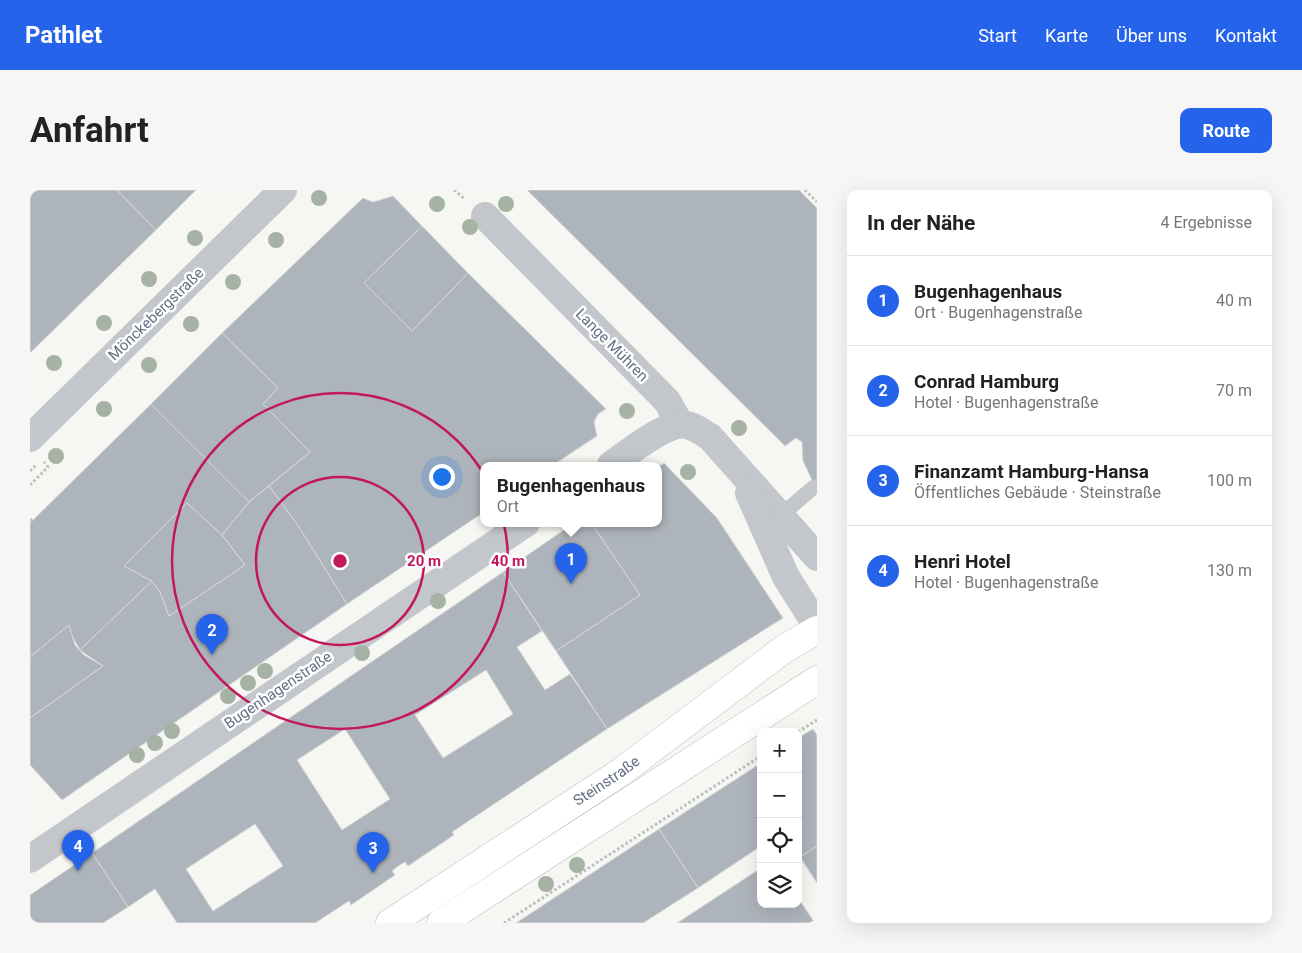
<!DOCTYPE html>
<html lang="de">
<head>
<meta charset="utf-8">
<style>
  :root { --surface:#fff; --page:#f6f6f6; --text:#222; --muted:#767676; --line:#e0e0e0; --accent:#2563eb }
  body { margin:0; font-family:Roboto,sans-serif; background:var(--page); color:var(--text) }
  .controls { position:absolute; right:15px; bottom:15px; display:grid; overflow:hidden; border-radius:10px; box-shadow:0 5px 20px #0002 }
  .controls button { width:45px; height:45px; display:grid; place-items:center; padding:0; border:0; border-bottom:1px solid var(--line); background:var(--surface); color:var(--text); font:25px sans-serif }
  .you { position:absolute; left:411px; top:286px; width:18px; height:18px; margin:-12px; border:4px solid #fff; border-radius:50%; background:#1a73e8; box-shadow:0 0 0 8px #1a73e833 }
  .badge { display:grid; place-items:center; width:32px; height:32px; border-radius:50%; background:var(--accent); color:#fff; font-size:16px; font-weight:700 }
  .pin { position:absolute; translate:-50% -41px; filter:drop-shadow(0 1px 2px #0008) }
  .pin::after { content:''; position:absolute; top:26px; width:18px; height:15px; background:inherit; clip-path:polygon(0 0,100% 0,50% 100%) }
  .popup { position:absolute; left:450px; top:272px; width:182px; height:65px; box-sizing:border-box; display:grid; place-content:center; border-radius:10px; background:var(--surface); filter:drop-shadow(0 1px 4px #0005); font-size:16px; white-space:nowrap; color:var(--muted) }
  .popup b { font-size:19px; color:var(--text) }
  .popup::after { content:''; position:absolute; left:50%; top:100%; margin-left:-10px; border:10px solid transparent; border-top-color:var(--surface) }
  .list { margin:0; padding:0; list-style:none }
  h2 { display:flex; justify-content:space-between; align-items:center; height:65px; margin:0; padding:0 20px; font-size:21px }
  h2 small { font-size:16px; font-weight:400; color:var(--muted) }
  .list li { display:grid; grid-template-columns:32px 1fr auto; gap:15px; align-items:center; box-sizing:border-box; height:90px; padding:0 20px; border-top:1px solid var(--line) }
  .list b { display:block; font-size:19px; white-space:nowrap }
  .list p { margin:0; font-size:16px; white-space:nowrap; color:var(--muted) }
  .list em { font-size:16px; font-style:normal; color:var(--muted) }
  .icon { flex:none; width:28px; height:28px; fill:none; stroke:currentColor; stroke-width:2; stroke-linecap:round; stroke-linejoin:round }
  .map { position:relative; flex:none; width:787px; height:733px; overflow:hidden; border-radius:10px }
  header { display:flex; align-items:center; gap:30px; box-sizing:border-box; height:70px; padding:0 25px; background:var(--accent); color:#fff }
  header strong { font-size:24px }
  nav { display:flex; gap:28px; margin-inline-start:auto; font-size:18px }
  .intro { display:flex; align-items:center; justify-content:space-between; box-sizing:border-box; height:120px; padding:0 30px }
  h1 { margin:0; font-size:35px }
  .button { padding:12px 22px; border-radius:10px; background:var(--accent); color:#fff; font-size:18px; font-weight:700 }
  main { display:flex; gap:30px; padding:0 30px }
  aside { flex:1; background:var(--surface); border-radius:10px; box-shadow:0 5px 20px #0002 }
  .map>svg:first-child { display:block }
  .building { fill:#aeb4bb; stroke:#d7d8d5; fill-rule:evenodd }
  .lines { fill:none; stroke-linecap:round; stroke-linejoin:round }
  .secondary-casing { stroke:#b8bbc1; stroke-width:29 }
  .path { stroke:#bdbec1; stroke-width:3; stroke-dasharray:2.5 2.5; stroke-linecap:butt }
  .lane { stroke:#c3c6ca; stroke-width:15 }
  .street { stroke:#c3c6ca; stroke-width:28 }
  .secondary { stroke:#fff; stroke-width:28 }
  .tree { fill:#a6b2a4 }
  .ring { fill:none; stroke:#c2185b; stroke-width:2.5 }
  .labels { text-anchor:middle; stroke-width:5; stroke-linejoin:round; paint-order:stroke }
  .street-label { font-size:15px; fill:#647085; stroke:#fff }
  .centre { fill:#c2185b; stroke:#fff; stroke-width:2.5 }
  .ring-label { font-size:15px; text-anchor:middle; font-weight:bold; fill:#c2185b; stroke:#fff; stroke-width:5; stroke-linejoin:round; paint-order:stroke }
</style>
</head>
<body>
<header>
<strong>Pathlet</strong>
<nav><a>Start</a><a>Karte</a><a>Über uns</a><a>Kontakt</a></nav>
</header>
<div class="intro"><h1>Anfahrt</h1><a class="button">Route</a></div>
<main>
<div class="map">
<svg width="787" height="733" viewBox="0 0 787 733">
  <rect width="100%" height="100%" fill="#f6f6f3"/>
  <!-- building -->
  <g class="building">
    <path d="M 0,0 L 87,0 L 126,40 L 0,163 Z"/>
    <path d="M 87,0 L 166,0 L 126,40 Z"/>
    <path d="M 497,0 L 769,0 L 787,18 L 787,301 L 773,271 L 772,252 L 766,248 L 755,256 Z"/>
    <path d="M 363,6 L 392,36 L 334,93 L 382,141 L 438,83 L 576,219 L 568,224 L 564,232 L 567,246 L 523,275 L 454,275 L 454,322 L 317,414 L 267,334 L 239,296 L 280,262 L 233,214 L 248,198 L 192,143 L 333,8 L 343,12 Z"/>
    <path d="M 392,36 L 438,83 L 382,141 L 334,93 Z"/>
    <path d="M 192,143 L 248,198 L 233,214 L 280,262 L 219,312 L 121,214 Z"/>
    <path d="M 121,214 L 219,312 L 192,345 L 157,313 L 94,376 L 122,391 L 50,460 L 40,442 L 39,435 L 0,467 L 0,333 Z"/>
    <path d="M 634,273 L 687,328 L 753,428 L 577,539 L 526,461 L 610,405 L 561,333 L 628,333 L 628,277 Z"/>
    <path d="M 239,296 L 267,334 L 317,414 L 32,610 L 0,575 L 0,528 L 73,476 L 50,460 L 122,391 L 130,402 L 139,426 L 215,375 L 192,345 L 219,312 Z"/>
    <path d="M 157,313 L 192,345 L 215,375 L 139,426 L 130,402 L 122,391 L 94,376 Z"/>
    <path d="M 544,333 L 561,333 L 610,405 L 526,461 L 473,382 Z"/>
    <path d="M 473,382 L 512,441 L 487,457 L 515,500 L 540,484 L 577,539 L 422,642 L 424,645 L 378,676 L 375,672 L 368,676 L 362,681 L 365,685 L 321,715 L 319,711 L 285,733 L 147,733 L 125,699 L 98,717 L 62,663 ZM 456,480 L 483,524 L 413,568 L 385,525 ZM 315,539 L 360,609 L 312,640 L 267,570 ZM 225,634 L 253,676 L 183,721 L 156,679 Z"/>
    <path d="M 39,435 L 45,455 L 54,465 L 73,476 L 0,528 L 0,467 Z"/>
    <path d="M 783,539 L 787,545 L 787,656 L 770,667 L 768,664 L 768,548 Z"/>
    <path d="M 731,573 L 731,656 L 668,698 L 629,639 Z"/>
    <path d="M 629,639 L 668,698 L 613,733 L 486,733 Z"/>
    <path d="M 787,656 L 787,693 L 770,667 Z"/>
    <path d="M 62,663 L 98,717 L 73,733 L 0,733 L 0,705 Z"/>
    <path d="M 731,678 L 731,714 L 768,714 L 768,708 L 785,733 L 647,733 Z"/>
  </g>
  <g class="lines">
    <defs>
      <g id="secondary">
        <path id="s1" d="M 360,733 L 591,582 L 754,459 L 787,440"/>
        <path d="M 411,733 L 787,490"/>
      </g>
    </defs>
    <!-- secondary casing -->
    <use href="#secondary" class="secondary-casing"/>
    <!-- path -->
    <g class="path">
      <path d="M 424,0 L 435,9"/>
      <path d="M 775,0 L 787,12"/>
      <path d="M 0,281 L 6,275"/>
      <path d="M 0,295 L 18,277 L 14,272"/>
      <path d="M 0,329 L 2,331"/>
      <path d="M 768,542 L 787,530"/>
      <path d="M 474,733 L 731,566"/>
    </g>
    <!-- lane -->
    <path class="lane" d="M 750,326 L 784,297"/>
    <!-- street -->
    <g class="street">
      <path d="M 455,26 L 637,211 L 650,234"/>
      <path d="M 0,248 L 253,0"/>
      <path d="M 581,275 C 597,264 637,231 656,235 C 665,236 673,243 680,247 L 787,367"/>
      <path d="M 719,303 L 756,387 L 787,436"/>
      <path d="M 0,669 L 496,333"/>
    </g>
    <!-- secondary -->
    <use href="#secondary" class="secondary"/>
  </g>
  <!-- trees -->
  <g class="tree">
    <circle cx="289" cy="8" r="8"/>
    <circle cx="407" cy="14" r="8"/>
    <circle cx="476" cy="14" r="8"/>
    <circle cx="440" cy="37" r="8"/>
    <circle cx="165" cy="48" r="8"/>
    <circle cx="246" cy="50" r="8"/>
    <circle cx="119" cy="89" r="8"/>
    <circle cx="203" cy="92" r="8"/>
    <circle cx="74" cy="133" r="8"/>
    <circle cx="161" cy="134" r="8"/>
    <circle cx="24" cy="173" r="8"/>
    <circle cx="119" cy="175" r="8"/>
    <circle cx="74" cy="219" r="8"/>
    <circle cx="597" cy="221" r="8"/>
    <circle cx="709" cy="238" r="8"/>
    <circle cx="26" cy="266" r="8"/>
    <circle cx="658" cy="282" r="8"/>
    <circle cx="408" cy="411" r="8"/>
    <circle cx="332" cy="463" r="8"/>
    <circle cx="235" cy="481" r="8"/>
    <circle cx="218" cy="493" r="8"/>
    <circle cx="198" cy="506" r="8"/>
    <circle cx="142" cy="541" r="8"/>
    <circle cx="125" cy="553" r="8"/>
    <circle cx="107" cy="565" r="8"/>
    <circle cx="46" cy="655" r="8"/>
    <circle cx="547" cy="675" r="8"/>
    <circle cx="516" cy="694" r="8"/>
  </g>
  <!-- distance rings -->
  <g class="ring">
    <circle cx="310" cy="371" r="84"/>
    <circle cx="310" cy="371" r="168"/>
  </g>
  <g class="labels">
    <!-- street labels -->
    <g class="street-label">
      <text transform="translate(126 124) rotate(-44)" y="5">Mönckebergstraße</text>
      <text transform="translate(582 155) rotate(45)" y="5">Lange Mühren</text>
      <text transform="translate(248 500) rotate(-34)" y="5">Bugenhagenstraße</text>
      <text dy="5" stroke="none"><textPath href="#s1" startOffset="259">Steinstraße</textPath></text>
    </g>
  </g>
  <circle cx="310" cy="371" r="8" class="centre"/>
  <g class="ring-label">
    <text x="394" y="376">20 m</text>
    <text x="478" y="376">40 m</text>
  </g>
</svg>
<div class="controls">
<button>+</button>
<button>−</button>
<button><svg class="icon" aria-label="locate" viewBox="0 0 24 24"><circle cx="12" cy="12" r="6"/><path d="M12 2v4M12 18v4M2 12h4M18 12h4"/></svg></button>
<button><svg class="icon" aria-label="layers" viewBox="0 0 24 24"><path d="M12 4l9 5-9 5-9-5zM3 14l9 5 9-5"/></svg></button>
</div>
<div class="you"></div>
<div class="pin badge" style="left:541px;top:394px">1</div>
<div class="popup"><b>Bugenhagenhaus</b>Ort</div>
<div class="pin badge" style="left:182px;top:465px">2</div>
<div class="pin badge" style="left:343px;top:683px">3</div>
<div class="pin badge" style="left:48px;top:681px">4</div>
</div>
<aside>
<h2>In der Nähe<small>4 Ergebnisse</small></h2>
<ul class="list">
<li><span class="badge">1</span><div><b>Bugenhagenhaus</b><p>Ort · Bugenhagenstraße</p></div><em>40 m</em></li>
<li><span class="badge">2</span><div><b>Conrad Hamburg</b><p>Hotel · Bugenhagenstraße</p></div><em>70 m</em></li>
<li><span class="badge">3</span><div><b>Finanzamt Hamburg-Hansa</b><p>Öffentliches Gebäude · Steinstraße</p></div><em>100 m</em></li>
<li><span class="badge">4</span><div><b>Henri Hotel</b><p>Hotel · Bugenhagenstraße</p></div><em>130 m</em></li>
</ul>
</aside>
</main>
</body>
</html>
